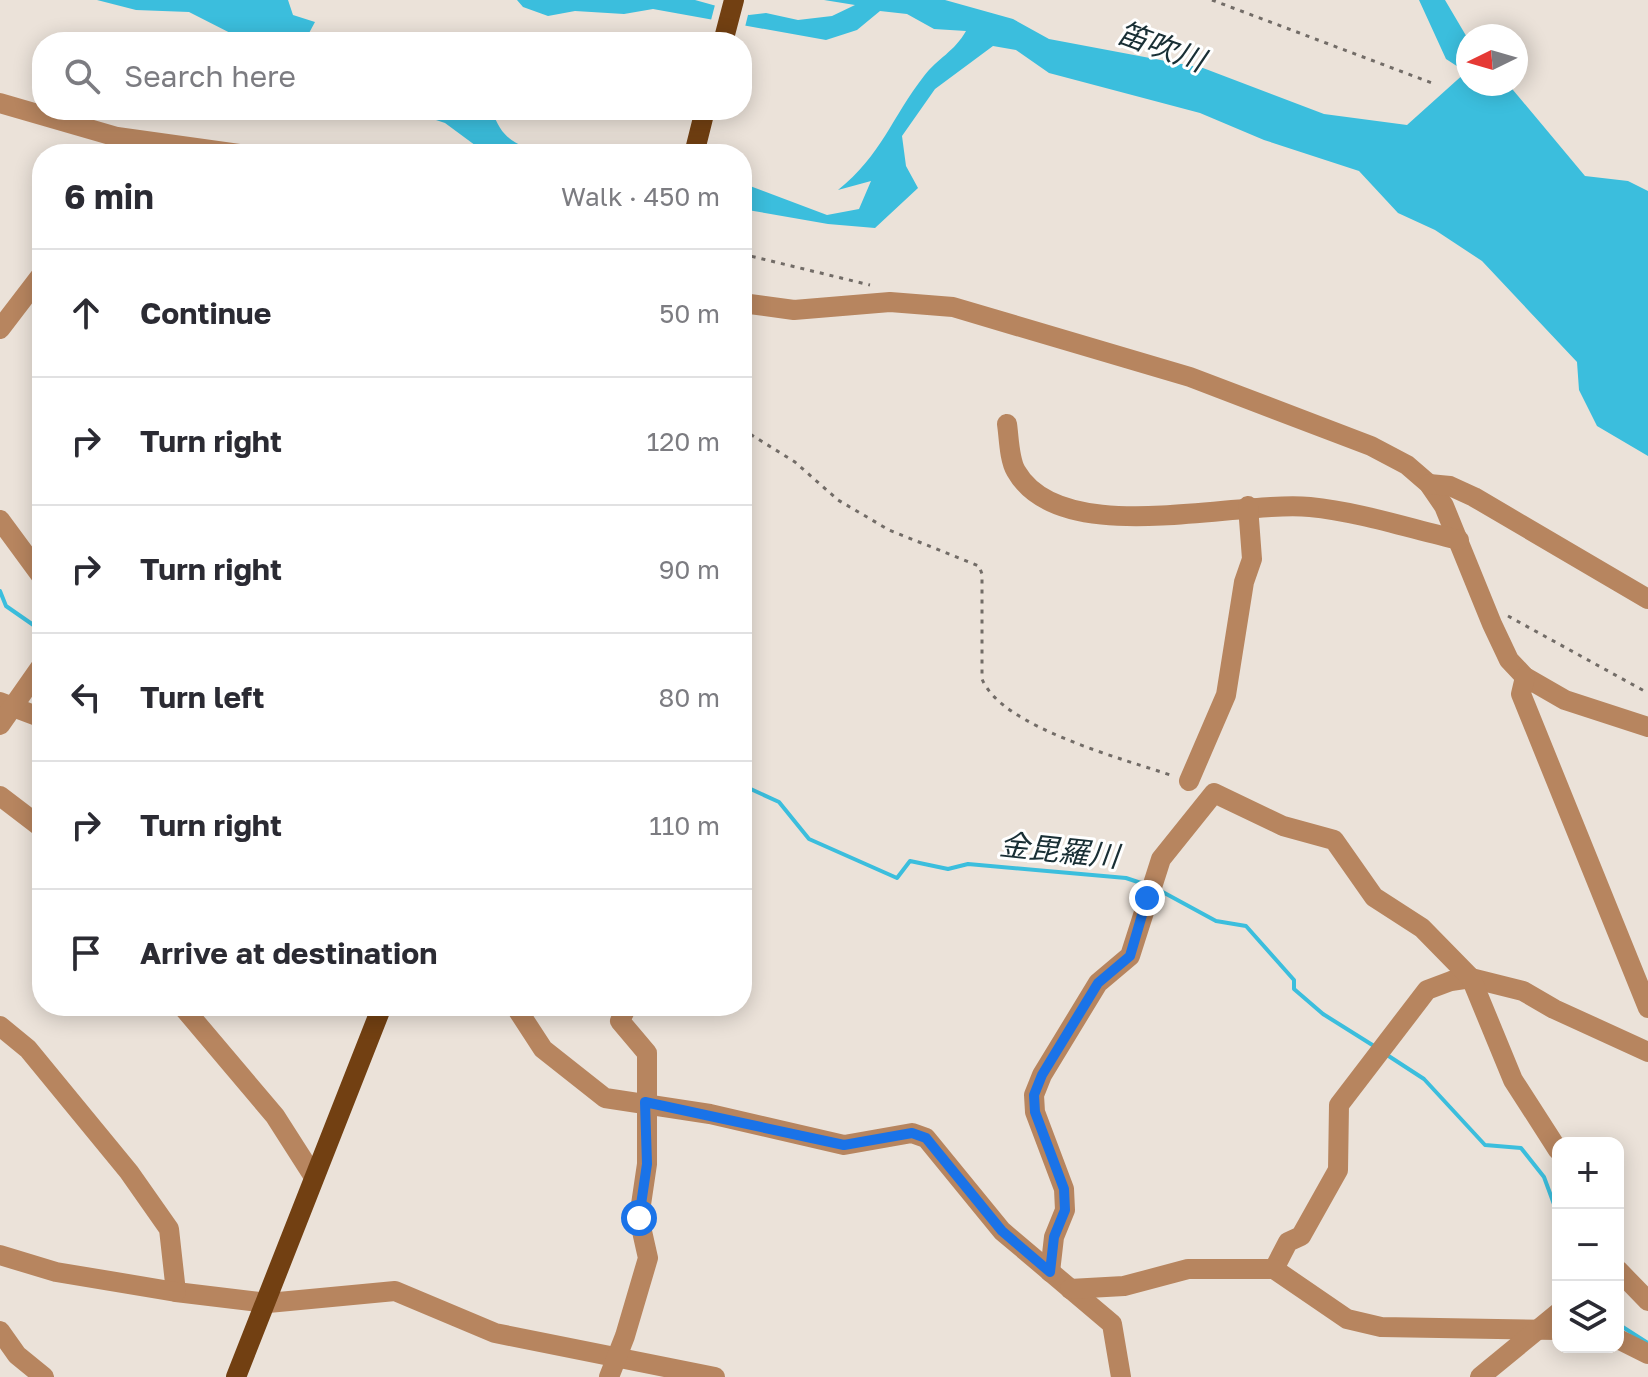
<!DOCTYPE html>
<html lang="en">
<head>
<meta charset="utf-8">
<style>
  :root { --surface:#fff; --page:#f2f2f3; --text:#2b2b33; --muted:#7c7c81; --line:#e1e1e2 }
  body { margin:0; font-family:"Golos Text","Noto Sans JP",sans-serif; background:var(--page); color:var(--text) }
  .controls { position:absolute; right:24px; bottom:24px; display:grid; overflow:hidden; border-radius:16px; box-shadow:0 4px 20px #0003 }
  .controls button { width:72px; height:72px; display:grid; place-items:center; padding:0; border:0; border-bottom:2px solid var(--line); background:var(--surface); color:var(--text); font:40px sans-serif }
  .compass { position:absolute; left:1456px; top:24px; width:72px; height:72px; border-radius:50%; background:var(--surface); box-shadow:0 4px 20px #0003; rotate:265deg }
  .stop { position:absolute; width:24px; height:24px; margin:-18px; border:6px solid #1a73e8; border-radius:50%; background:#fff }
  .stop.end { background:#1a73e8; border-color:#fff; box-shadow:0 2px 8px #0008 }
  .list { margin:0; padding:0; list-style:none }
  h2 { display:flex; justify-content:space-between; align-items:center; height:104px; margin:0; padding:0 32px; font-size:34px }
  h2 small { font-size:26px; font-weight:400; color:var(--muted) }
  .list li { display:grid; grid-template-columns:52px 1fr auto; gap:24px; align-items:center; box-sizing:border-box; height:128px; padding:0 32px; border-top:2px solid var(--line) }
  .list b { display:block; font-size:30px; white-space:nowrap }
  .list em { font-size:26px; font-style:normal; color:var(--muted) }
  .icon { flex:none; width:44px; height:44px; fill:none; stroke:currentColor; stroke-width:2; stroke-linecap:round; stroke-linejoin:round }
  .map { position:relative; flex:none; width:1648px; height:1377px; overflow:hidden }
  .search { position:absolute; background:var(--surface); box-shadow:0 4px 20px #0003; left:32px; top:32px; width:720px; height:88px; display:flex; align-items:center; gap:20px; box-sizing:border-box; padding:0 28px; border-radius:32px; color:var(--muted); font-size:30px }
  .panel { position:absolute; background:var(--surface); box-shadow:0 4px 20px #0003; left:32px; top:144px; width:720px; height:872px; border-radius:32px }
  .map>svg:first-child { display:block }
  .water { fill:#3bbedd }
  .pier { fill:#ebe2d9 }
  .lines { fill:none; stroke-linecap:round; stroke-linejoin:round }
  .stream { stroke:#3bbedd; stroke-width:4 }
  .path { stroke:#726c67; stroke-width:3; stroke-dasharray:4 6; stroke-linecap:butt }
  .minor { stroke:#b7855f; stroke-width:20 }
  .major { stroke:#724012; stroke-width:20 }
  .route { stroke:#1a73e8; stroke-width:10 }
  .labels { text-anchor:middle; stroke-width:6; stroke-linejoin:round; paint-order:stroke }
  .water-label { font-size:30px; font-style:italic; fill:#192f35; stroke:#fff }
</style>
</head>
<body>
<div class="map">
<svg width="1648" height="1377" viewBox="0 0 1648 1377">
  <rect width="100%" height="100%" fill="#ebe2d9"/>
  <!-- water -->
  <g class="water">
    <path d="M 97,0 L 288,0 L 293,15 L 315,22 L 308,35 L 321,42 L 248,42 L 189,12 L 136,10 Z"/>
    <path d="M 517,0 L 695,0 L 749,15 L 766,13 L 798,20 L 832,16 L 855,5 L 824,0 L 945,0 L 1013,19 L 1049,39 L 1203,68 L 1324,114 L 1407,125 L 1466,72 L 1446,59 L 1419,0 L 1445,0 L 1468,39 L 1468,84 L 1508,84 L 1585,176 L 1628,181 L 1648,191 L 1648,456 L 1597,426 L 1579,390 L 1577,362 L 1482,261 L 1435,230 L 1398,213 L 1359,171 L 1264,140 L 1200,113 L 1049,73 L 1016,50 L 993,46 L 935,89 L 902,136 L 906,166 L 918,188 L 875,228 L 828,224 L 742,209 L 742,183 L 827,215 L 859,209 L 871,181 L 838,190 C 881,156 892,117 924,76 C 937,59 955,51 966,31 L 934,29 L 907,14 L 880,11 L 857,30 L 826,40 L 653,9 L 624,14 L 575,11 L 548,16 L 523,7 Z"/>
    <path d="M 406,110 L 492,110 C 502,141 517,145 546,154 L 487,154 L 445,123 Z"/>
  </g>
  <!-- pier -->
  <path class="pier" d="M 716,1 L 749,11 L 744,31 L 710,24 Z"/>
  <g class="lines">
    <!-- stream -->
    <g class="stream">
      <path d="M 0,591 L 6,606 L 42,631"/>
      <path d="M 742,785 L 779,802 L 809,839 L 897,878 L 910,861 L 948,869 L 968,864 L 1126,878 L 1147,885"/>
      <path d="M 1159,890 L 1216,921 L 1246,926 L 1294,980 L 1294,989 L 1323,1014 L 1374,1046"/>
      <path d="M 1384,1053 L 1424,1079 L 1485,1145 L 1521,1148 L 1544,1177 L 1558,1215"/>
      <path d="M 1618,1324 L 1648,1343"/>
    </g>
    <!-- path -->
    <g class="path">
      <path d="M 1212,0 L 1432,83"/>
      <path d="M 742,254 L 870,285"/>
      <path d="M 742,429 L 795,462 L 838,500 L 889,530 L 979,566 L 982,574 L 982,679 C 1002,728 1125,759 1173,776"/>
      <path d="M 1508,616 L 1648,693"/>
    </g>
    <!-- minor -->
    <g class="minor">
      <path d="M 0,103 L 117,137 L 239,154"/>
      <path d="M 742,303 L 794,310 L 890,302 L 953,307 L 1190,377 L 1371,446 L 1407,465 L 1429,484 L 1444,506 L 1492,624 L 1509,660 L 1525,677 L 1565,700 L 1648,727"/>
      <path d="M 0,329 L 42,274"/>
      <path d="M 1007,424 C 1009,437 1009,459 1016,471 C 1061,550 1233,500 1310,507 C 1360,512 1411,529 1459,540"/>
      <path d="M 1429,484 L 1450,486 L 1474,497 L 1648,599"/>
      <path d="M 0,520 L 42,577"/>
      <path d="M 1525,677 L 1521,694 L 1648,1008"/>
      <path d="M 0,702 L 42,718"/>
      <path d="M 0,725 L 42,665"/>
      <path d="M 1189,781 L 1226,695 L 1244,582 L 1252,559 L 1248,506"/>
      <path d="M 0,796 L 42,828"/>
      <path d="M 182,1006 L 275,1116 L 314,1177"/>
      <path d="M 515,1006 L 543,1049 L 605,1098 L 710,1114 L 844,1145 L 912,1133 L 926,1138 L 1002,1231 L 1112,1324 L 1121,1377"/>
      <path d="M 0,1026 L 28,1049 L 129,1172 L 169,1229 L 176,1292 L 268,1303 L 395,1291 L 495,1333 L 715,1377"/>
      <path d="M 0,1255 L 56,1272 L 176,1292"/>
      <path d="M 1274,1269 L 1288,1242 L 1301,1236 L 1338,1170 L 1339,1105 L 1427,990 L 1451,981 L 1471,978 L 1523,991 L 1554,1009 L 1648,1052"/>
      <path d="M 1618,1270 L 1648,1301"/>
      <path d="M 1050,1272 L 1054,1237 L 1065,1210 L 1064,1189 L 1035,1112 L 1034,1095 L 1042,1075 L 1098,983 L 1130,956 L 1161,859 L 1214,793 L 1283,826 L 1334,840 L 1374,897 L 1422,928 L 1471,978 L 1513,1080 L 1558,1150"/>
      <path d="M 1070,1289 L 1124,1286 L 1188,1269 L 1274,1269 L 1347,1319 L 1381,1327 L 1558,1330"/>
      <path d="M 0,1331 L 17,1355 L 44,1377"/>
      <path d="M 1618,1339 L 1648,1354"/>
      <path d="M 609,1377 L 625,1336 L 648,1258 L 639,1218 L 647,1164 L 647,1053 L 620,1021 L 627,1006"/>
      <path d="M 1480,1377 L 1558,1313"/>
    </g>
    <!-- major -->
    <g class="major">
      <path d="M 723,42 L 734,0"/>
      <path d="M 694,154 L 705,110"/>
      <path d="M 236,1377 L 382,1006"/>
    </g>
  </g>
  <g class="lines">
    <!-- route -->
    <path class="route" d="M 639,1218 L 647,1164 L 645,1102 L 844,1145 L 912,1133 L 926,1138 L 1002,1231 L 1050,1272 L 1054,1237 L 1065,1210 L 1064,1189 L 1035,1112 L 1034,1095 L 1042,1075 L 1098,983 L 1130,956 L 1147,898"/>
  </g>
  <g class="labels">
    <!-- water labels -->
    <g class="water-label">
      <text transform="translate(1161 47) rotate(20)" y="10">笛吹川</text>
      <text transform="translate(1059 851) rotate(6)" y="10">金毘羅川</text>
    </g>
  </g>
</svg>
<div class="controls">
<button>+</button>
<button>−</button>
<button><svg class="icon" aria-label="layers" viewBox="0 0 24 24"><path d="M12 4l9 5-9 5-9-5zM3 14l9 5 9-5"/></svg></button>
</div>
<svg class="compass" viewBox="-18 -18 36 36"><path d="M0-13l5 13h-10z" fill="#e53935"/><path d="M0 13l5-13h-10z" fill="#7c7c81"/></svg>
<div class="stop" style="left:639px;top:1218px"></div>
<div class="stop end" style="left:1147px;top:898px"></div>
<div class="search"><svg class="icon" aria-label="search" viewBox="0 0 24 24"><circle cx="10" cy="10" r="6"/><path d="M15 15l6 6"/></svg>Search here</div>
<section class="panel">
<h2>6 min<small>Walk · 450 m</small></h2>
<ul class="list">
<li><svg class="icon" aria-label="ahead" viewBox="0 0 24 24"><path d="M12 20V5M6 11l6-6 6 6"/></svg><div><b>Continue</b></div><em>50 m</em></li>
<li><svg class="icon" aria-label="right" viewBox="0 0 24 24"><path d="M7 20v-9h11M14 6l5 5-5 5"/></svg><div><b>Turn right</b></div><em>120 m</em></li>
<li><svg class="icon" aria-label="right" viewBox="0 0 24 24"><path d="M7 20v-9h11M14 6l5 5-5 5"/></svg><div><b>Turn right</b></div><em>90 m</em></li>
<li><svg class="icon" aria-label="left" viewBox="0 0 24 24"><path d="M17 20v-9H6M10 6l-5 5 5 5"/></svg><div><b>Turn left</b></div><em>80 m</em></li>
<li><svg class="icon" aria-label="right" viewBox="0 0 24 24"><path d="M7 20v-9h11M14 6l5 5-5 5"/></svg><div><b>Turn right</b></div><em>110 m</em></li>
<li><svg class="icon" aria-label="arrive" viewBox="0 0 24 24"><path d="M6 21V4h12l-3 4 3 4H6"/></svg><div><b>Arrive at destination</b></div></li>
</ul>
</section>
</div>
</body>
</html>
